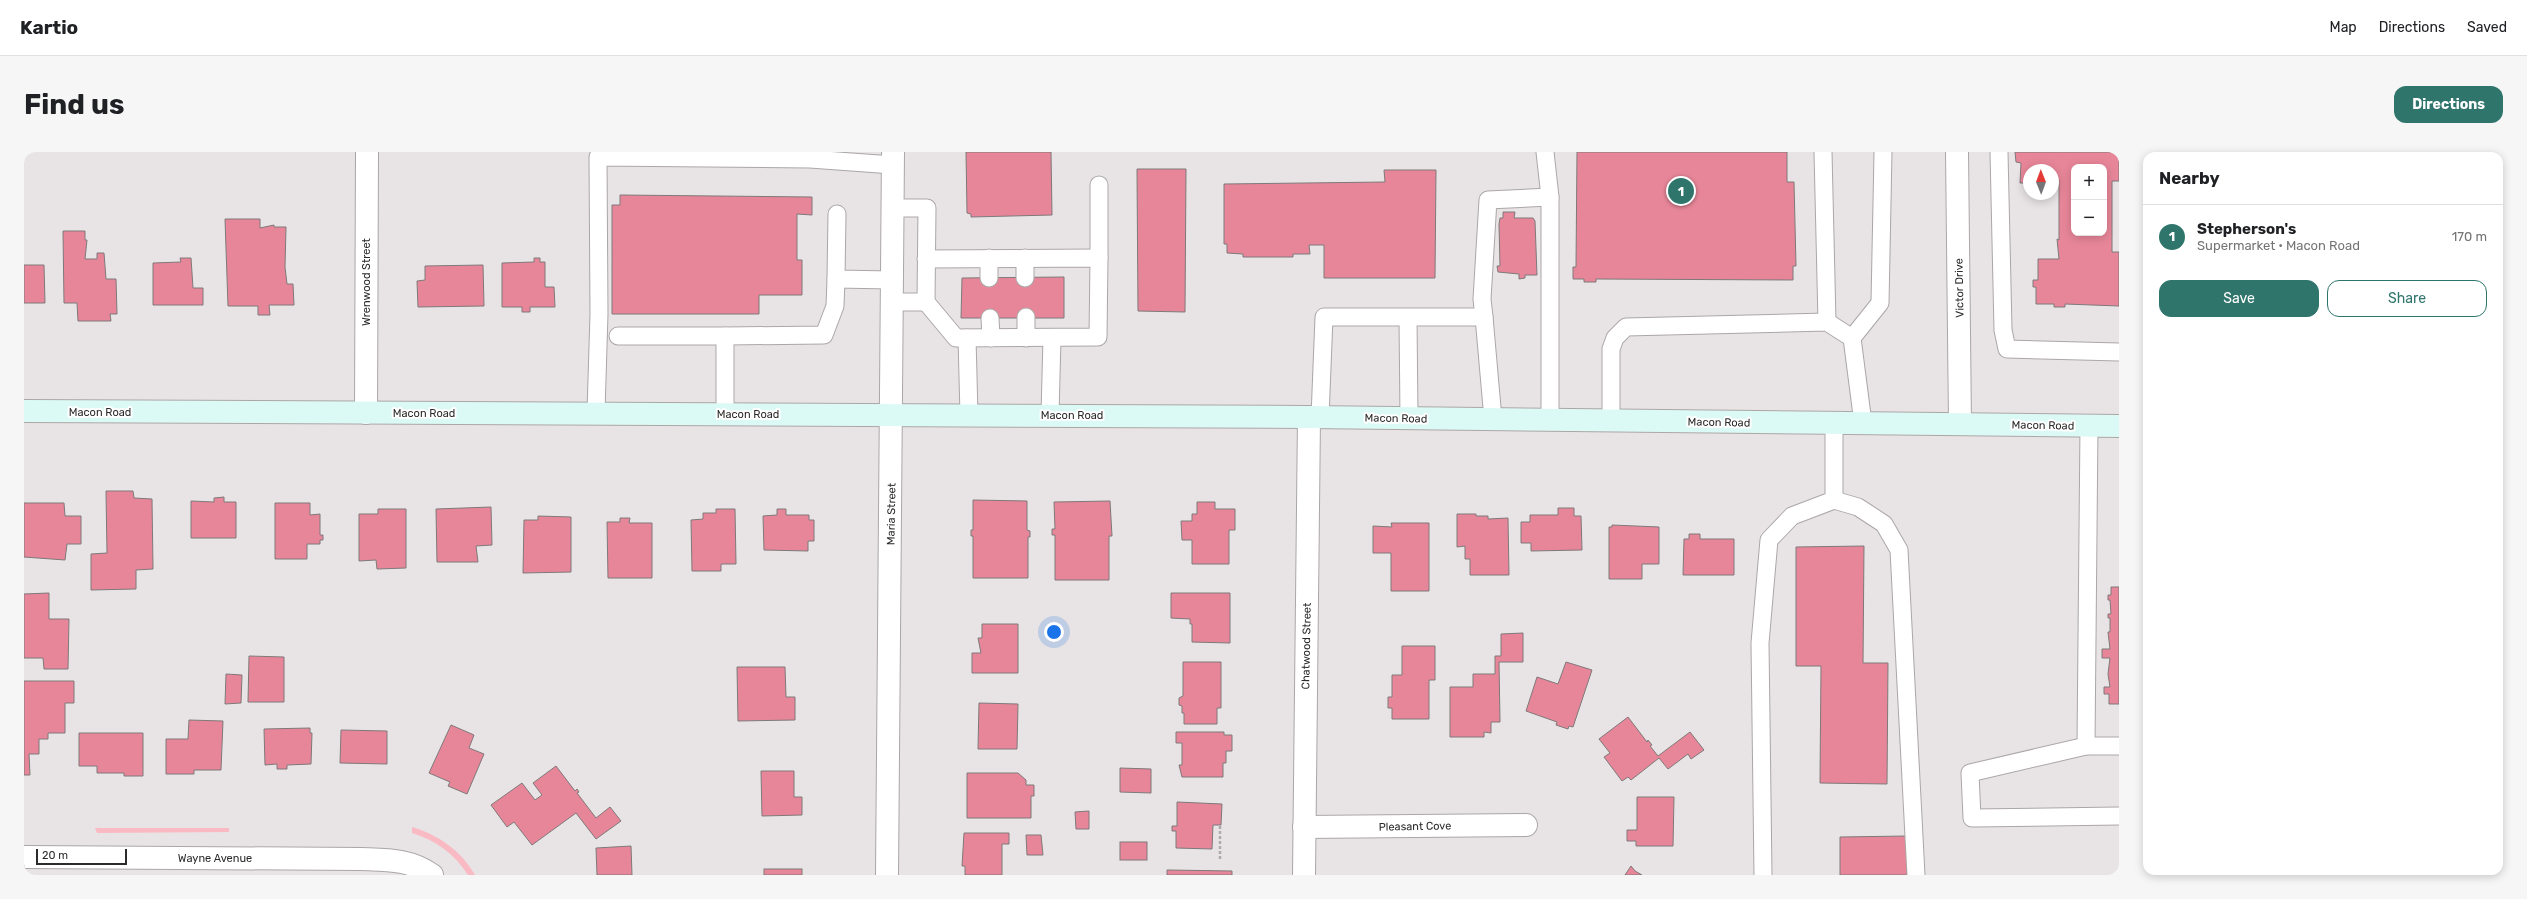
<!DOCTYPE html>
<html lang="en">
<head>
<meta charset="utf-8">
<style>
  :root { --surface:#fff; --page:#f6f6f6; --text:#202124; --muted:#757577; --line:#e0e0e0; --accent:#2f756b }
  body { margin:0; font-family:Rubik,sans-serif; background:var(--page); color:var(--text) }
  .controls { position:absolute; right:12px; top:12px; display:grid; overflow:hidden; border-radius:8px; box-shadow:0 2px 10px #0003 }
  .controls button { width:36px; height:36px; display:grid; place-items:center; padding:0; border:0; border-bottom:1px solid var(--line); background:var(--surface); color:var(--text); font:20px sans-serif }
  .compass { position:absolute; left:1999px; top:12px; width:36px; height:36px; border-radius:50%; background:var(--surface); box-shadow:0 2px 10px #0003; rotate:359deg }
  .scale { position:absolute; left:12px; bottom:10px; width:91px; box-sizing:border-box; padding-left:4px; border:2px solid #2c2a2a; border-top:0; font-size:11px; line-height:14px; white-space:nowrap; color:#2c2a2a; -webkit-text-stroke:3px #fff; paint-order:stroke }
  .you { position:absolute; left:1030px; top:480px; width:14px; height:14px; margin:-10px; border:3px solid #fff; border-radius:50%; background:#1a73e8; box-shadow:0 0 0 6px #1a73e833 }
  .badge { display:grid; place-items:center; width:26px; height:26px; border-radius:50%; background:var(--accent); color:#fff; font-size:13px; font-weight:700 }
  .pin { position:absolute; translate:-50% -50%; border:2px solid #fff; box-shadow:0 1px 4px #0006 }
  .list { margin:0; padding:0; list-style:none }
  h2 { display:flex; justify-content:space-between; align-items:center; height:52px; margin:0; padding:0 16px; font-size:17px }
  h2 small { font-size:13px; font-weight:400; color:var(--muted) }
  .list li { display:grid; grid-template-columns:26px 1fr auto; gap:12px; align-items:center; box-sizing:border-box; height:64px; padding:0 16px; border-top:1px solid var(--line) }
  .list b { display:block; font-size:15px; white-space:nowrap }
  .list p { margin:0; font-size:13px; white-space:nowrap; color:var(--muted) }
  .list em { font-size:13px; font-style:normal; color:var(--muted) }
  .actions { display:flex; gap:8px; padding:12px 16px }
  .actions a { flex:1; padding:9px 0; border:1px solid var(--accent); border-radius:12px; text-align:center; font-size:14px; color:var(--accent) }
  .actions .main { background:var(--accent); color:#fff }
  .map { position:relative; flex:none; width:2095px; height:723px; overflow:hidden; border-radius:12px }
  header { display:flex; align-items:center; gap:24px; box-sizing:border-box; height:56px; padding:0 20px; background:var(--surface); border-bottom:1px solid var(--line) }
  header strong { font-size:19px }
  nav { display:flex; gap:22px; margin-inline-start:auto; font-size:14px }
  .intro { display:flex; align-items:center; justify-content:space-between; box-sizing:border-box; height:96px; padding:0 24px }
  h1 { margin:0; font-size:28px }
  .button { padding:10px 18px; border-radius:12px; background:var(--accent); color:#fff; font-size:14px; font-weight:700 }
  main { display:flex; gap:24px; padding:0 24px }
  aside { flex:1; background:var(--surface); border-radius:12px; box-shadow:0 2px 10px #0003 }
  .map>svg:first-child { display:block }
  .green { fill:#f9bac4 }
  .building { fill:#e88699; stroke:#7e797a; fill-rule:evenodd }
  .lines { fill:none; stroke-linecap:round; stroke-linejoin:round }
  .service-casing { stroke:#aca7a7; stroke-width:19 }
  .minor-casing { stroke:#aca7a7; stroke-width:24 }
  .tertiary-casing { stroke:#aca7a7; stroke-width:24 }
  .secondary-casing { stroke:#aca7a7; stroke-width:24 }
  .path { stroke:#afabac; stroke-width:2.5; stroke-dasharray:3 2; stroke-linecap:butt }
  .service { stroke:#fff; stroke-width:17 }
  .minor { stroke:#fff; stroke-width:22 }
  .tertiary { stroke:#fff; stroke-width:22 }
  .secondary { stroke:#dcfaf5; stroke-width:22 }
  .labels { text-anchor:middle; stroke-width:4; stroke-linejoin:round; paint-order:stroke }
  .street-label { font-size:11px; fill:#2c2a2a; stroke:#fff }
</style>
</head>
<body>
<header>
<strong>Kartio</strong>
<nav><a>Map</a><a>Directions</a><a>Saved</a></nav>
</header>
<div class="intro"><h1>Find us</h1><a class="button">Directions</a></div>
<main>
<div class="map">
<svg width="2095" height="723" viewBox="0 0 2095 723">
  <rect width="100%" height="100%" fill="#e8e3e4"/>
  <!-- green -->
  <g class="green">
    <path d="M 388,675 C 414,683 437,698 451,723 L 444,723 C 431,702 411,688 388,681 Z"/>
    <path d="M 71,676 L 205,676 L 205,680 L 73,681 Z"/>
  </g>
  <!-- building -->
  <g class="building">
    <path d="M 942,0 L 1027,0 L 1028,63 L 947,65 L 947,62 L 943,61 Z"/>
    <path d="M 1553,0 L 1763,0 L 1763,30 L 1770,30 L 1772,114 L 1769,114 L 1769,128 L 1572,127 L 1572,130 L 1560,130 L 1560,127 L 1549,127 L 1549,115 L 1552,115 Z"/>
    <path d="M 1991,0 L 2095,0 L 2095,29 L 2088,29 L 2088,100 L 2095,100 L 2095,154 L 2041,152 L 2041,155 L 2030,155 L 2030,152 L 2012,152 L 2012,135 L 2009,135 L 2009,128 L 2014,128 L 2014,107 L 2035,107 L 2033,87 L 2035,88 L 2035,28 L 2029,28 L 2029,18 L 2005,18 L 2005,31 L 1996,31 L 1997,11 L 1992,10 ZM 2050,15 L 2080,15 L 2080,81 L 2050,81 Z"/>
    <path d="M 1113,17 L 1162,17 L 1161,160 L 1114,159 Z"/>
    <path d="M 1360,18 L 1412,18 L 1411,126 L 1300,126 L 1300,93 L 1285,93 L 1286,102 L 1269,102 L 1269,105 L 1219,105 L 1219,102 L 1203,101 L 1203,92 L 1200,92 L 1200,32 L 1361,30 Z"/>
    <path d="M 596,43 L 788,45 L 788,63 L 773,62 L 773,108 L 778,108 L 778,143 L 735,143 L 735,162 L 588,162 L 588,53 L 596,53 Z"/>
    <path d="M 1479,60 L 1491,60 L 1490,66 L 1509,66 L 1511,69 L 1513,123 L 1501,123 L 1501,126 L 1495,127 L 1495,122 L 1474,120 L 1473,114 L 1476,114 L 1475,72 L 1476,66 L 1479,66 Z"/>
    <path d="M 201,67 L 236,67 L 236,76 L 250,73 L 250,75 L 262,75 L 261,115 L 263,132 L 269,132 L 270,153 L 245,153 L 246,163 L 234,163 L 234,154 L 204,154 Z"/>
    <path d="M 39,79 L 61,79 L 61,88 L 63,88 L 61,107 L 73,107 L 73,101 L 80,101 L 82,127 L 92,127 L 93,162 L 86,162 L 87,169 L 54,169 L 53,151 L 40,151 Z"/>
    <path d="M 156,106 L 167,106 L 169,136 L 179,136 L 179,153 L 129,153 L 129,111 L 157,110 Z"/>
    <path d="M 510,106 L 516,106 L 516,110 L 521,110 L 521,135 L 530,135 L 531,155 L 506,155 L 506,160 L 498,160 L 498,155 L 478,155 L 478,111 L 510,110 Z"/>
    <path d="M 0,113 L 20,113 L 21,151 L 0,151 Z"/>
    <path d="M 459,113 L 460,154 L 394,155 L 393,129 L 401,128 L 401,114 Z"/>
    <path d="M 1040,125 L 1040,166 L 937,166 L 938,126 Z"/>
    <path d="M 82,339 L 109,339 L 110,346 L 128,347 L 129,417 L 112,418 L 112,437 L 67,438 L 67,402 L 83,401 Z"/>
    <path d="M 200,345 L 200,350 L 212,350 L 212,386 L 167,386 L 167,349 L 190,350 L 190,346 Z"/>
    <path d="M 949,348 L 1003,349 L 1003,378 L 1006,379 L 1006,385 L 1004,385 L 1004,426 L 949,426 L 949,384 L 947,384 L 947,378 L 949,378 Z"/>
    <path d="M 1086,349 L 1088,384 L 1085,384 L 1085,428 L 1031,428 L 1031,383 L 1028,383 L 1028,377 L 1031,377 L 1030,350 Z"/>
    <path d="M 1173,350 L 1191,350 L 1191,357 L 1211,357 L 1211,378 L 1205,378 L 1205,412 L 1168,412 L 1168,388 L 1158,388 L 1157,369 L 1168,369 L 1168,362 L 1173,362 Z"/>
    <path d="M 0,351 L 40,351 L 41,364 L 57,364 L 57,392 L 43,392 L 41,408 L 0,405 Z"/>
    <path d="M 251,351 L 286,351 L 286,363 L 296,362 L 296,383 L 299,383 L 299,388 L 296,388 L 296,392 L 283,392 L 283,407 L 251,407 Z"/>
    <path d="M 467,355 L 468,393 L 452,394 L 454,410 L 413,410 L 412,357 Z"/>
    <path d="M 1534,356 L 1550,356 L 1550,364 L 1557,364 L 1558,398 L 1507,399 L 1507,391 L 1497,391 L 1497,370 L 1506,370 L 1506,363 L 1534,363 Z"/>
    <path d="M 354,357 L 382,357 L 382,416 L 353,417 L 352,408 L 335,409 L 335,362 L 354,362 Z"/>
    <path d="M 692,357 L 711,357 L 712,412 L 697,412 L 697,419 L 668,419 L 667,368 L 679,367 L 679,361 L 692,361 Z"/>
    <path d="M 753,357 L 762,357 L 762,363 L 785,363 L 785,368 L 790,368 L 790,389 L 784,389 L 784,399 L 740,398 L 739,364 L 753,363 Z"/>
    <path d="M 1433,362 L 1452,362 L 1452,364 L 1464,364 L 1464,367 L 1484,366 L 1485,423 L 1446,423 L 1446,407 L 1441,407 L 1441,394 L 1433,395 Z"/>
    <path d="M 514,364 L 547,365 L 547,420 L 499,421 L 500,368 L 514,368 Z"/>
    <path d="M 596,366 L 606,366 L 605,371 L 628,371 L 628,426 L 584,426 L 583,370 L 596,370 Z"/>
    <path d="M 1367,371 L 1405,371 L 1405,439 L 1367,439 L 1367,401 L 1349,401 L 1349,374 L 1368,375 Z"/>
    <path d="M 1588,373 L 1635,375 L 1635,412 L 1618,412 L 1618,427 L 1585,427 L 1585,375 L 1588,375 Z"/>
    <path d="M 1665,382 L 1676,382 L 1676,387 L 1710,387 L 1710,423 L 1659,423 L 1660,387 L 1665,387 Z"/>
    <path d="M 1840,394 L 1839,511 L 1864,511 L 1863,632 L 1796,631 L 1797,514 L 1772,514 L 1772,395 Z"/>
    <path d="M 2087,435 L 2095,435 L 2095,552 L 2085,552 L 2085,542 L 2080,542 L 2080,535 L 2086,535 L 2084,522 L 2086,506 L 2078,506 L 2078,497 L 2086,497 L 2084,480 L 2086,480 L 2086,466 L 2084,466 L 2084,462 L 2087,462 L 2086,448 L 2084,448 L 2084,443 L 2087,443 Z"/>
    <path d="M 25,441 L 25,467 L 45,467 L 44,517 L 20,517 L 19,506 L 0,506 L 0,442 Z"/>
    <path d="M 1147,441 L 1206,441 L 1206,491 L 1168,490 L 1168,472 L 1166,472 L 1166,467 L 1147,466 Z"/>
    <path d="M 958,472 L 994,472 L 994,521 L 948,521 L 948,501 L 957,501 L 954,486 L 958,486 Z"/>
    <path d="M 1499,481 L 1499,510 L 1475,510 L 1476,570 L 1467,570 L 1467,581 L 1460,580 L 1460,585 L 1426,585 L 1426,535 L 1449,535 L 1449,522 L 1471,522 L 1471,504 L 1477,504 L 1477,482 Z"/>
    <path d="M 1378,494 L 1411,494 L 1411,528 L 1405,528 L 1405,567 L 1368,567 L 1368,556 L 1364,556 L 1364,545 L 1368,545 L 1368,523 L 1378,523 Z"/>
    <path d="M 225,504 L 260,505 L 260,550 L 224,550 Z"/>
    <path d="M 1159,510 L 1197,510 L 1197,556 L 1193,556 L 1193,572 L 1160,572 L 1160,561 L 1158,561 L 1158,554 L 1155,553 L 1155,546 L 1159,544 Z"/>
    <path d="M 1542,510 L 1568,518 L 1549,575 L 1545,574 L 1544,577 L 1532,573 L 1533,570 L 1502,559 L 1513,525 L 1534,532 Z"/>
    <path d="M 713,515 L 761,515 L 762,545 L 771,545 L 771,568 L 714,569 Z"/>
    <path d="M 202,522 L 218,523 L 217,551 L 201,552 Z"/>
    <path d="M 0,529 L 50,529 L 50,551 L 41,551 L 41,581 L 24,581 L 24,587 L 15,587 L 15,602 L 5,602 L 6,623 L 0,623 Z"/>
    <path d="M 955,551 L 994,552 L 993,597 L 954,597 Z"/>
    <path d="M 1604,565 L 1623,590 L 1624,588 L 1628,593 L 1626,594 L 1634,604 L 1666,580 L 1680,598 L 1667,607 L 1664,602 L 1644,617 L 1635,606 L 1607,628 L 1604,625 L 1598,629 L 1580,605 L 1586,601 L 1575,587 Z"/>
    <path d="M 165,568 L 199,569 L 197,618 L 170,618 L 170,622 L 142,622 L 142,587 L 164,587 Z"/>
    <path d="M 427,573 L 450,583 L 445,596 L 460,602 L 443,642 L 424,634 L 426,630 L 405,621 Z"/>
    <path d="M 286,576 L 286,581 L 288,581 L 287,612 L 263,613 L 263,617 L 253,617 L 253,612 L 241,613 L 240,577 Z"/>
    <path d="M 317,578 L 363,579 L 363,612 L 316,611 Z"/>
    <path d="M 1152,580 L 1200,580 L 1200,583 L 1208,583 L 1208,599 L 1202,599 L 1202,611 L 1199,611 L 1199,625 L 1158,625 L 1155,613 L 1158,613 L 1158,591 L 1152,591 Z"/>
    <path d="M 55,581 L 119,581 L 119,624 L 100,624 L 100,621 L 73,621 L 73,614 L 55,614 Z"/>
    <path d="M 532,614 L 551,639 L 553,637 L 555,640 L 553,641 L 572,666 L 586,655 L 597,669 L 572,687 L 552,661 L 508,693 L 490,670 L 483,675 L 467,653 L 498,631 L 511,648 L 518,643 L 509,631 Z"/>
    <path d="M 1096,616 L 1127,617 L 1127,641 L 1096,640 Z"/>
    <path d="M 737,619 L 770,619 L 770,645 L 778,645 L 778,663 L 738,664 Z"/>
    <path d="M 943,621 L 994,621 L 1002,628 L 1002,633 L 1010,633 L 1010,644 L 1007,644 L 1007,666 L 943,666 Z"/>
    <path d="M 1613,645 L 1650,645 L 1649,694 L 1612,694 L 1612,689 L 1603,689 L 1603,678 L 1613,678 Z"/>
    <path d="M 1153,650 L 1198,652 L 1197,673 L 1189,673 L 1188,697 L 1152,696 L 1152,679 L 1148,679 L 1148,674 L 1153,674 Z"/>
    <path d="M 1065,659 L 1065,677 L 1052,677 L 1051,660 Z"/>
    <path d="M 940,681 L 985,681 L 985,692 L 978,692 L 978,723 L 941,723 L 941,714 L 938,714 Z"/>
    <path d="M 1002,683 L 1017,683 L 1019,703 L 1003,703 Z"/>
    <path d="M 1883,684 L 1883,723 L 1816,723 L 1816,685 Z"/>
    <rect x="1096" y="690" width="27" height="18"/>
    <path d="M 607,694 L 608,723 L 573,723 L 572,696 Z"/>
    <path d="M 1607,714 L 1611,719 L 1618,723 L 1601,723 Z"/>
    <rect x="740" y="717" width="38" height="6"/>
    <path d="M 1143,718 L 1208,719 L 1208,723 L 1143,723 Z"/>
  </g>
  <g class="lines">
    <defs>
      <g id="service">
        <path d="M 1521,0 L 1526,45"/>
        <path d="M 1799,0 L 1803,170"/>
        <path d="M 1975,0 L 1979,178 L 1983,197 L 2095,200"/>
        <path d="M 1075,33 L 1075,106"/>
        <path d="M 813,62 L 812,127 L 868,128"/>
        <path d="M 965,106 L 965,126"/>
        <path d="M 1001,106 L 1001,126"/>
        <path d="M 869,150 L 902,150 L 903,56 L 869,56"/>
        <path d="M 902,150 L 932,186 L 1074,185 L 1075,106 L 902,107"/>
        <path d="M 1002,165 L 1002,186"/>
        <path d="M 1460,165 L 1458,147 L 1464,48 L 1526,45 L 1526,268"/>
        <path d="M 966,166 L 967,186"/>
        <path d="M 1384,166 L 1385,266"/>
        <path d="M 594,184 L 701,184 L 701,262"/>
        <path d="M 701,184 L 800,183 L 811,154 L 812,127"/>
        <path d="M 943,186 L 945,263"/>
        <path d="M 572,260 L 575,162 L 574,5 L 786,7 L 869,13"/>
        <path d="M 1026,263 L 1028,186"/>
        <path d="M 1296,265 L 1300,165 L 1460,165 L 1469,267"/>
        <path d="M 1587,269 L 1587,197 L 1591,186 L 1602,175 L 1803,170 L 1828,186"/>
        <path d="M 1839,271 L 1828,186 L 1856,151 L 1859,0"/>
        <path d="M 1810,348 L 1834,355 L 1860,372 L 1875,398 L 1892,723"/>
        <path d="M 2062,594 L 2065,273"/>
        <path d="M 2095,594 L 2062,594 L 1946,621 L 1948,666 L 2095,664"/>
        <path d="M 1739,723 L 1736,491 L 1745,388 L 1768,364 L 1810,348 L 1810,271"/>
      </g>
      <g id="minor">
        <path d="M 1933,0 L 1936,272"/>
        <path d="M 342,261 L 343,0"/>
        <path d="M 1280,675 L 1502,673"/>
        <path d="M 0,705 L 337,707 C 363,708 386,707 408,723"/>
        <path d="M 1280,723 L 1285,265"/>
      </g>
      <path id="tertiary" d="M 863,723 L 869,0"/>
      <path id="secondary" d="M 0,259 L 1285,265 L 2095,274"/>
    </defs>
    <!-- service casing -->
    <use href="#service" class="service-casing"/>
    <!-- minor casing -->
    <use href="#minor" class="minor-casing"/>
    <!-- tertiary casing -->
    <use href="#tertiary" class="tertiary-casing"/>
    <!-- secondary casing -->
    <use href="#secondary" class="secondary-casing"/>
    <!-- path -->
    <path class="path" d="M 1196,674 L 1196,708"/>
    <!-- service -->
    <use href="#service" class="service"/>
    <!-- minor -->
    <use href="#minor" class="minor"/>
    <!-- tertiary -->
    <use href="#tertiary" class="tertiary"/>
    <!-- secondary -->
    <use href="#secondary" class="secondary"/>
  </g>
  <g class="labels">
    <!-- street labels -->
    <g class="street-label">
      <text transform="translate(342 130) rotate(-90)" y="4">Wrenwood Street</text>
      <text transform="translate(1935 136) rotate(-91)" y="4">Victor Drive</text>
      <text x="76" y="264">Macon Road</text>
      <text x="400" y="265">Macon Road</text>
      <text x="724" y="266">Macon Road</text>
      <text x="1048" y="267">Macon Road</text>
      <text transform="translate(1372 266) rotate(1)" y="4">Macon Road</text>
      <text transform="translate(1695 270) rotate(1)" y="4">Macon Road</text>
      <text transform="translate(2019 273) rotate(1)" y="4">Macon Road</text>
      <text transform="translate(867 362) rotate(-89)" y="4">Maria Street</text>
      <text transform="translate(1282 494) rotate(-89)" y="4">Chatwood Street</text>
      <text transform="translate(1391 674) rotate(-1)" y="4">Pleasant Cove</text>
      <text x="191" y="710">Wayne Avenue</text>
    </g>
  </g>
</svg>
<div class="controls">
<button>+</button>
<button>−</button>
</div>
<svg class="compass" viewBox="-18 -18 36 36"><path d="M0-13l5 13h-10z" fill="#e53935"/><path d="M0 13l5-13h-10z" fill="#757577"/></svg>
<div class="scale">20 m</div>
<div class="you"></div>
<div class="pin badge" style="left:1657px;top:39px">1</div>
</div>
<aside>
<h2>Nearby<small></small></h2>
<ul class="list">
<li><span class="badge">1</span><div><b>Stepherson's</b><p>Supermarket · Macon Road</p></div><em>170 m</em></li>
</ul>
<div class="actions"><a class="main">Save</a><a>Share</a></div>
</aside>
</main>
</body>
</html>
